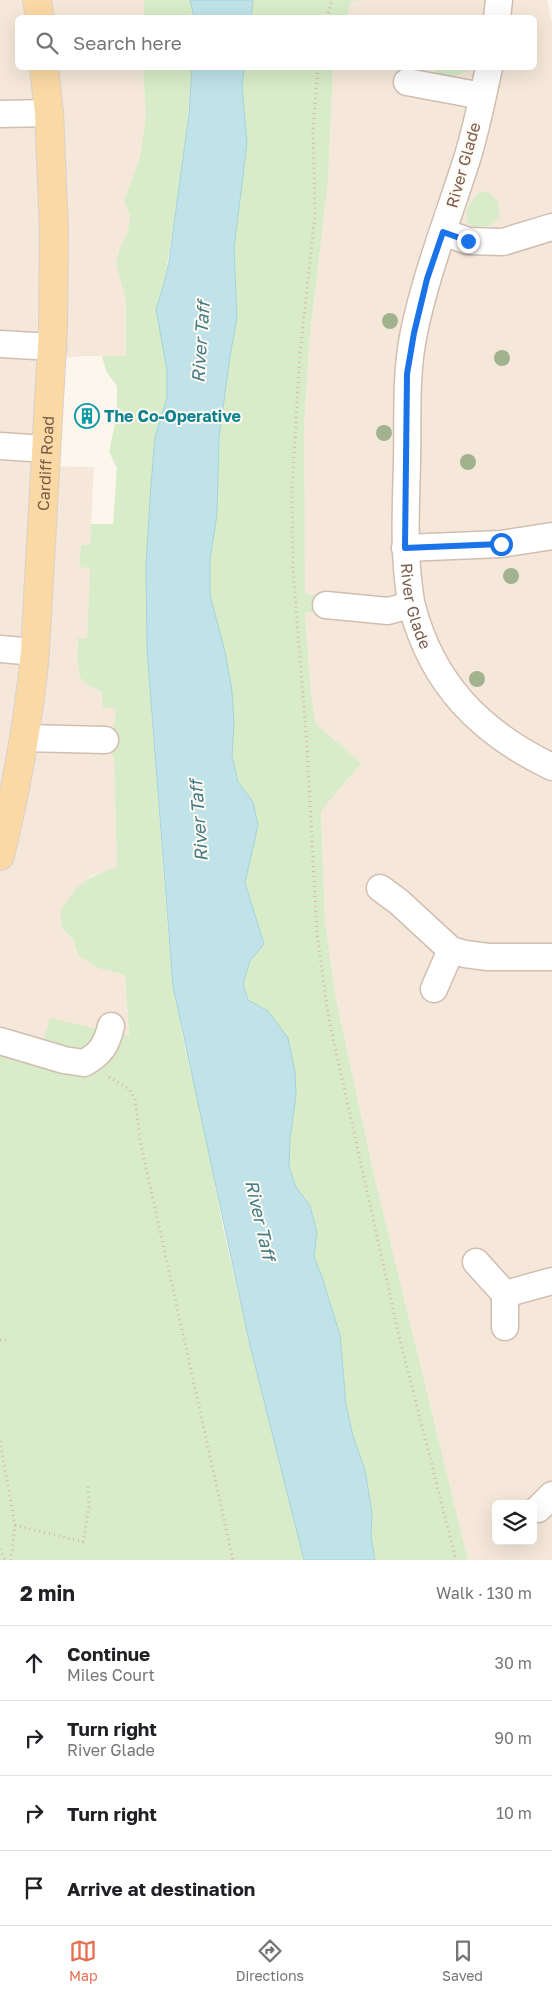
<!DOCTYPE html>
<html lang="en">
<head>
<meta charset="utf-8">
<style>
  :root { --surface:#fff; --page:#f2f2f2; --text:#202124; --muted:#757577; --line:#e0e0e0; --accent:#e76f51 }
  body { margin:0; font-family:"Golos Text",sans-serif; background:var(--page); color:var(--text) }
  .controls { position:absolute; right:15px; bottom:15px; display:grid; overflow:hidden; border-radius:8px; box-shadow:0 5px 20px #0002 }
  .controls button { width:45px; height:45px; display:grid; place-items:center; padding:0; border:0; border-bottom:1px solid var(--line); background:var(--surface); color:var(--text); font:25px sans-serif }
  .stop { position:absolute; width:15px; height:15px; margin:-11px; border:4px solid #1a73e8; border-radius:50%; background:#fff }
  .stop.end { background:#1a73e8; border-color:#fff; box-shadow:0 1px 5px #0008 }
  .list { margin:0; padding:0; list-style:none }
  h2 { display:flex; justify-content:space-between; align-items:center; height:65px; margin:0; padding:0 20px; font-size:21px }
  h2 small { font-size:16px; font-weight:400; color:var(--muted) }
  .list li { display:grid; grid-template-columns:32px 1fr auto; gap:15px; align-items:center; box-sizing:border-box; height:75px; padding:0 20px; border-top:1px solid var(--line) }
  .list b { display:block; font-size:19px; white-space:nowrap }
  .list p { margin:0; font-size:16px; white-space:nowrap; color:var(--muted) }
  .list em { font-size:16px; font-style:normal; color:var(--muted) }
  .icon { flex:none; width:28px; height:28px; fill:none; stroke:currentColor; stroke-width:2; stroke-linecap:round; stroke-linejoin:round }
  .map { position:relative; flex:none; width:552px; height:1560px; overflow:hidden }
  .search { position:absolute; background:var(--surface); box-shadow:0 5px 20px #0002; left:15px; right:15px; top:15px; height:55px; display:flex; align-items:center; gap:12px; box-sizing:border-box; padding:0 18px; border-radius:8px; color:var(--muted); font-size:19px }
  .sheet { height:365px; background:var(--surface) }
  nav { display:flex; justify-content:space-around; align-items:center; box-sizing:border-box; height:70px; border-top:1px solid var(--line); background:var(--surface); font-size:14px; color:var(--muted) }
  nav a { display:grid; justify-items:center; gap:2px }
  nav .on { color:var(--accent) }
  .map>svg:first-child { display:block }
  .residential { fill:#f5e8da; fill-rule:evenodd }
  .green { fill:#d8ecc9 }
  .water { fill:#bfe3e8; stroke:#a5d3da }
  .lines { fill:none; stroke-linecap:round; stroke-linejoin:round }
  .minor-casing { stroke:#d1beb0; stroke-width:29 }
  .major-casing { stroke:#dad1cd; stroke-width:30 }
  .path { stroke:#d9b8a5; stroke-width:3; stroke-dasharray:1 4; stroke-linecap:butt }
  .minor { stroke:#fff; stroke-width:26 }
  .major { stroke:#fbd9a5; stroke-width:28 }
  .tree { fill:#a0b28e }
  .route { stroke:#1a73e8; stroke-width:6 }
  .labels { text-anchor:middle; stroke-width:4; stroke-linejoin:round; paint-order:stroke }
  .street-label { font-size:16px; fill:#7a5c4d; stroke:#fffaf3 }
  .culture-label { font-size:16px; font-weight:bold; fill:#0d838f; stroke:#fffaf3; text-anchor:start }
  .water-label { font-size:18px; font-style:italic; fill:#437c86; stroke:#fffaf3 }
</style>
</head>
<body>
<div class="map">
<svg width="552" height="1560" viewBox="0 0 552 1560">
  <rect width="100%" height="100%" fill="#fdf6ec"/>
  <!-- residential -->
  <g class="residential">
    <path d="M 0,0 L 144,0 L 144,17 L 18,18 L 18,68 L 143,68 L 146,115 L 140,157 L 124,201 L 130,216 L 128,231 L 120,248 L 126,301 L 126,356 L 81,356 L 52,360 L 45,466 L 94,467 L 90,545 L 81,545 L 79,566 L 90,567 L 87,638 L 78,638 L 77,657 L 80,678 L 88,685 L 102,692 L 116,708 L 111,749 L 114,762 L 117,867 L 90,876 L 62,927 L 74,941 L 78,955 L 97,968 L 125,975 L 129,1036 L 0,1054 Z"/>
    <path d="M 361,0 L 547,0 L 552,23 L 552,1560 L 468,1560 L 374,1175 L 335,994 L 325,920 L 321,810 L 361,763 L 316,726 L 311,694 L 305,612 L 325,596 L 305,594 L 304,530 L 304,428 L 310,334 L 328,183 L 333,68 L 534,68 L 534,18 L 347,17 L 351,2 ZM 496,1504 L 533,1504 L 533,1541 L 496,1541 Z"/>
  </g>
  <!-- green -->
  <g class="green">
    <path d="M 144,0 L 190,0 L 194,17 L 144,18 Z"/>
    <path d="M 253,0 L 361,0 L 351,2 L 347,17 L 251,18 Z"/>
    <path d="M 143,68 L 192,68 L 184,159 L 164,284 L 163,343 L 167,370 L 167,398 L 155,437 L 146,566 L 147,649 L 166,906 L 173,986 L 185,1048 L 202,1117 L 223,1227 L 249,1341 L 304,1560 L 0,1560 L 0,1034 L 42,1046 L 50,1018 L 129,1036 L 125,975 L 97,968 L 78,955 L 74,941 L 62,927 L 60,912 C 78,882 85,878 117,867 L 114,762 L 111,749 L 116,709 L 103,707 L 102,692 L 88,685 L 80,678 L 77,657 L 78,638 L 87,638 L 90,568 L 79,567 L 81,545 L 90,545 L 91,524 L 113,524 L 117,468 L 109,452 L 117,414 L 117,386 L 106,371 L 102,356 L 126,356 L 126,301 L 116,263 L 120,248 L 128,231 L 130,216 L 124,201 L 140,157 L 146,115 Z"/>
    <path d="M 244,68 L 333,68 L 328,183 L 310,334 L 304,428 L 305,594 L 326,596 L 323,613 L 305,612 L 311,694 L 316,724 L 361,763 L 321,811 L 325,920 L 335,994 L 374,1175 L 468,1560 L 375,1560 L 371,1537 L 372,1513 L 365,1470 L 353,1436 L 346,1405 L 340,1335 L 322,1277 L 314,1257 L 317,1232 L 310,1206 L 296,1187 L 289,1167 L 290,1139 L 268,1011 L 248,1000 L 243,984 L 250,961 L 264,944 L 245,883 L 250,854 L 232,756 L 234,722 L 210,595 L 210,559 L 217,515 L 219,438 L 230,356 L 237,318 L 234,248 L 247,143 L 242,87 Z"/>
    <path d="M 434,68 L 468,68 L 467,71 L 454,77 L 437,73 Z"/>
    <path d="M 488,191 L 498,202 L 500,217 L 489,226 L 472,227 L 467,222 L 466,209 L 478,193 Z"/>
  </g>
  <!-- water -->
  <g class="water">
    <path d="M 190,0 L 253,0 L 251,17 L 194,17 Z"/>
    <path d="M 192,68 L 244,68 L 242,87 L 247,143 L 234,248 L 237,318 L 230,356 L 219,438 L 217,515 L 210,559 L 210,595 L 225,652 L 232,691 L 234,722 L 232,756 L 238,782 L 253,802 L 258,825 L 245,883 L 264,944 L 250,961 L 243,984 L 248,1000 L 268,1011 L 288,1038 L 295,1072 L 296,1095 L 290,1139 L 289,1167 L 296,1187 L 310,1206 L 317,1232 L 314,1257 L 322,1277 L 340,1335 L 346,1405 L 353,1436 L 365,1470 L 372,1513 L 371,1537 L 375,1560 L 304,1560 L 249,1341 L 173,986 L 147,649 L 146,566 L 151,485 L 155,437 L 167,398 L 167,370 L 156,309 L 164,284 L 169,261 L 189,114 Z"/>
  </g>
  <g class="lines">
    <defs>
      <g id="minor">
        <path d="M 497,18 L 499,0"/>
        <path id="s1" d="M 489,68 C 482,99 476,131 466,162 C 448,218 426,274 414,332 C 405,375 408,419 407,463 C 406,502 404,541 408,579 C 409,588 410,598 412,606 C 432,684 481,733 552,767"/>
        <path d="M 407,82 L 482,96"/>
        <path d="M 0,114 L 49,113"/>
        <path d="M 443,232 L 468,241 L 503,242 L 552,227"/>
        <path d="M 0,344 L 53,347"/>
        <path d="M 0,446 L 46,449"/>
        <path d="M 405,548 L 501,544 L 552,536"/>
        <path d="M 326,605 L 388,611 L 411,605"/>
        <path d="M 0,649 L 35,652"/>
        <path d="M 25,738 L 105,740"/>
        <path d="M 380,888 L 399,902 L 451,950 L 465,954 L 488,957 L 552,957"/>
        <path d="M 434,989 L 451,950"/>
        <path d="M 0,1041 L 64,1060 L 84,1063 C 101,1054 107,1044 111,1026"/>
        <path d="M 476,1262 L 505,1294 L 552,1281"/>
        <path d="M 505,1294 L 505,1327"/>
        <path d="M 538,1509 L 552,1495"/>
      </g>
      <g id="major">
        <path d="M 37,0 L 40,18"/>
        <path id="s2" d="M 0,856 C 16,789 29,721 35,652 L 53,328 L 54,230 L 49,113 L 44,68"/>
      </g>
    </defs>
    <!-- minor casing -->
    <use href="#minor" class="minor-casing"/>
    <!-- major casing -->
    <use href="#major" class="major-casing"/>
    <!-- path -->
    <g class="path">
      <path d="M 327,18 L 332,0"/>
      <path d="M 318,68 L 313,129 L 315,214 L 300,354 L 292,488 L 293,570 L 307,747 L 317,933 L 328,1015 L 399,1336 L 456,1560"/>
      <path d="M 109,1077 L 129,1089 L 135,1098 L 140,1140 L 233,1560"/>
      <path d="M 0,1340 L 9,1339"/>
      <path d="M 0,1441 L 15,1525 L 11,1560"/>
      <path d="M 15,1525 L 83,1542 L 89,1507 L 88,1485"/>
      <path d="M 0,1549 L 5,1560"/>
    </g>
    <!-- minor -->
    <use href="#minor" class="minor"/>
    <!-- major -->
    <use href="#major" class="major"/>
  </g>
  <!-- trees -->
  <g class="tree">
    <circle cx="390" cy="321" r="8"/>
    <circle cx="502" cy="358" r="8"/>
    <circle cx="384" cy="433" r="8"/>
    <circle cx="468" cy="462" r="8"/>
    <circle cx="511" cy="576" r="8"/>
    <circle cx="477" cy="679" r="8"/>
  </g>
  <g class="lines">
    <!-- route -->
    <path class="route" d="M 468,241 L 443,232 L 427,279 L 414,333 L 407,374 L 405,548 L 501,544"/>
  </g>
  <!-- icons -->
  <defs>
    <symbol id="building-ring" viewBox="-11 -11 22 22"><circle r="9.5" fill="#fffaf3" stroke="#0f9aa8" stroke-width="1.5"/><path d="M-4-6H4V6H1V3H-1V6H-4ZM-2.5-4.3h1.7v1.8h-1.7ZM.8-4.3h1.7v1.8H.8ZM-2.5-1h1.7V.8h-1.7ZM.8-1h1.7V.8H.8Z" fill="#0f9aa8"/></symbol>
  </defs>
  <g fill-rule="evenodd">
    <use href="#building-ring" x="73" y="402" width="28" height="28"/>
  </g>
  <g class="labels">
    <!-- street labels -->
    <g class="street-label">
      <text transform="translate(463 165) rotate(-74)" y="6">River Glade</text>
      <text dy="6" stroke="none"><textPath href="#s2" startOffset="396">Cardiff Road</textPath></text>
      <text dy="6" stroke="none"><textPath href="#s1" startOffset="550">River Glade</textPath></text>
    </g>
    <!-- culture labels -->
    <g class="culture-label">
      <text x="104" y="422">The Co-Operative</text>
    </g>
    <!-- water labels -->
    <g class="water-label">
      <text transform="translate(201 342) rotate(-86)" y="6">River Taff</text>
      <text transform="translate(199 821) rotate(-94)" y="6">River Taff</text>
      <text transform="translate(260 1220) rotate(77)" y="6">River Taff</text>
    </g>
  </g>
</svg>
<div class="controls">
<button><svg class="icon" aria-label="layers" viewBox="0 0 24 24"><path d="M12 4l9 5-9 5-9-5zM3 14l9 5 9-5"/></svg></button>
</div>
<div class="stop" style="left:501px;top:544px"></div>
<div class="stop end" style="left:468px;top:241px"></div>
<div class="search"><svg class="icon" aria-label="search" viewBox="0 0 24 24"><circle cx="10" cy="10" r="6"/><path d="M15 15l6 6"/></svg>Search here</div>
</div>
<section class="sheet">
<h2>2 min<small>Walk · 130 m</small></h2>
<ul class="list">
<li><svg class="icon" aria-label="ahead" viewBox="0 0 24 24"><path d="M12 20V5M6 11l6-6 6 6"/></svg><div><b>Continue</b><p>Miles Court</p></div><em>30 m</em></li>
<li><svg class="icon" aria-label="right" viewBox="0 0 24 24"><path d="M7 20v-9h11M14 6l5 5-5 5"/></svg><div><b>Turn right</b><p>River Glade</p></div><em>90 m</em></li>
<li><svg class="icon" aria-label="right" viewBox="0 0 24 24"><path d="M7 20v-9h11M14 6l5 5-5 5"/></svg><div><b>Turn right</b></div><em>10 m</em></li>
<li><svg class="icon" aria-label="arrive" viewBox="0 0 24 24"><path d="M6 21V4h12l-3 4 3 4H6"/></svg><div><b>Arrive at destination</b></div></li>
</ul>
</section>
<nav>
<a class="on"><svg class="icon" aria-label="map" viewBox="0 0 24 24"><path d="M3 6l6-2 6 2 6-2v14l-6 2-6-2-6 2zM9 4v14M15 6v14"/></svg>Map</a>
<a><svg class="icon" aria-label="directions" viewBox="0 0 24 24"><path d="M12 3l9 9-9 9-9-9zM9 14v-3h6M13 9l2 2-2 2"/></svg>Directions</a>
<a><svg class="icon" aria-label="saved" viewBox="0 0 24 24"><path d="M7 4h10v16l-5-4-5 4z"/></svg>Saved</a>
</nav>
</body>
</html>
